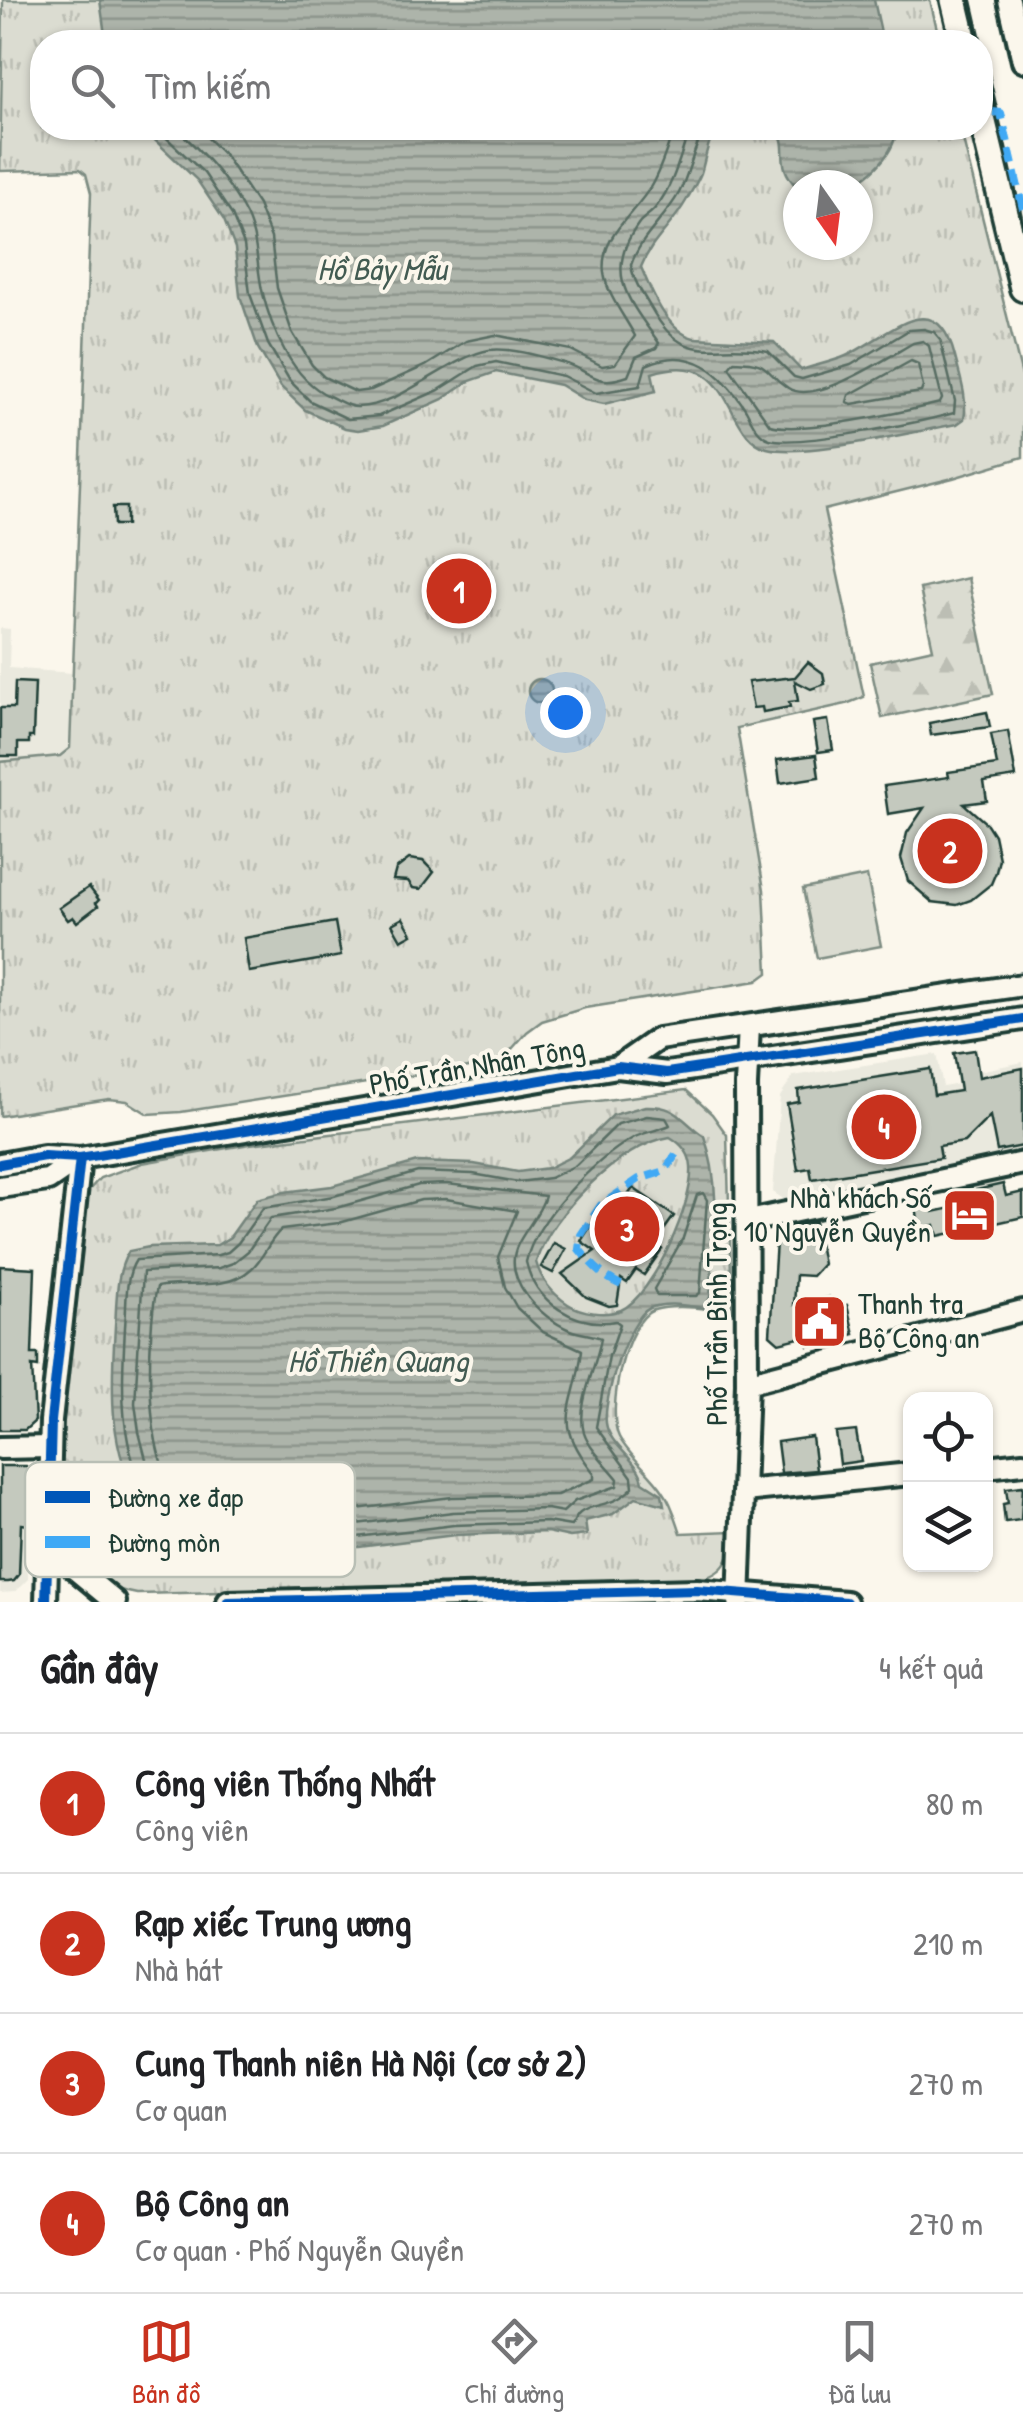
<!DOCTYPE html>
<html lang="vi">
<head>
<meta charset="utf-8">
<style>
  :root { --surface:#fff; --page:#f6f6f6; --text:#202124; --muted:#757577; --line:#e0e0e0; --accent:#c8321e }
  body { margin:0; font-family:"Patrick Hand",sans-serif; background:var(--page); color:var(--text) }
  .controls { position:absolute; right:30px; bottom:30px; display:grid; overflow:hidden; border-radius:20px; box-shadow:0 2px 8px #0004 }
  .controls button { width:90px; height:90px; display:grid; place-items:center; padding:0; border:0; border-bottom:2px solid var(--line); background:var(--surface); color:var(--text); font:50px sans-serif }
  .compass { position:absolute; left:783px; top:170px; width:90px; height:90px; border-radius:50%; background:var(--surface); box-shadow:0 2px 8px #0004; rotate:166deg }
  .you { position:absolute; left:565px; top:712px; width:35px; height:35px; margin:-25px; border:8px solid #fff; border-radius:50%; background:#1a73e8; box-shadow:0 0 0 15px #1a73e833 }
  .badge { display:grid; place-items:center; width:65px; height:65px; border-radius:50%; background:var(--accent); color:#fff; font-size:32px; font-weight:700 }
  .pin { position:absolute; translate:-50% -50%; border:5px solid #fff; box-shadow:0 2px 10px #0006 }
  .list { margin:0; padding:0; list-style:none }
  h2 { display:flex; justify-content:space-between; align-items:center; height:130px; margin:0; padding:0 40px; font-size:42px }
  h2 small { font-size:32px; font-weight:400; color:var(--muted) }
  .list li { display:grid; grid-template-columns:65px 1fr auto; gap:30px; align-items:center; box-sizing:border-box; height:140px; padding:0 40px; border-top:2px solid var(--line) }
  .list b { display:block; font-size:38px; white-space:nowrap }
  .list p { margin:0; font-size:32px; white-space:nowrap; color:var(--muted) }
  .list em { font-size:32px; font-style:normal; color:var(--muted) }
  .icon { flex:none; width:55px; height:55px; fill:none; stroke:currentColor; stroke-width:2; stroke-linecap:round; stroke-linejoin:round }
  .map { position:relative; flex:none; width:1023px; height:1602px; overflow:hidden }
  .search { position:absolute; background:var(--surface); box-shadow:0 2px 8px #0004; left:30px; right:30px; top:30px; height:110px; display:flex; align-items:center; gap:25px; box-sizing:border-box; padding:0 35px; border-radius:40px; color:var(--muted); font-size:38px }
  .sheet { height:690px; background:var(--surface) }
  nav { display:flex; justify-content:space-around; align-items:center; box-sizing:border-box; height:140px; border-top:2px solid var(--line); background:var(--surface); font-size:28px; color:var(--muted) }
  nav a { display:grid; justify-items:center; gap:5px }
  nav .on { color:var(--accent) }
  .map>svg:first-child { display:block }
  .built { fill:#eae9de }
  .grass { fill:#dbdcd1; stroke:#7d8c82; stroke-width:2.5 }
  .forest { fill:url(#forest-firs); stroke:#7d8c82; stroke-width:2.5 }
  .park { fill:url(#park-tufts); stroke:#7d8c82; stroke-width:2.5; fill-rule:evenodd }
  .water { fill:url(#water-rules); stroke:#74847b; stroke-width:2.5; fill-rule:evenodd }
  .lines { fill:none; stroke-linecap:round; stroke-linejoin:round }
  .shore { stroke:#586d63; stroke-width:2.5 }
  .building { fill:#c4c9be; stroke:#1f3d34; stroke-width:2.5 }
  .minor-casing { stroke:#1f3d34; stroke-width:28 }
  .major-casing { stroke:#1f3d34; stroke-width:32 }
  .minor { stroke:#fbf7ec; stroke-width:20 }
  .major { stroke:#fbf7ec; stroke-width:25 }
  .rail { stroke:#1f3d34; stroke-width:4 }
  .quiet { stroke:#3fa9f5; stroke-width:8; stroke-dasharray:15 8; stroke-linecap:butt }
  .cycleway-casing { stroke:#fbf7ec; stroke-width:16 }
  .cycleway { stroke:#0057b8; stroke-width:10 }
  .labels { text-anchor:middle; stroke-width:8; stroke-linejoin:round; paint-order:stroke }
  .street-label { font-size:30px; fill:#1f3d34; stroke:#fbf7ec }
  .poi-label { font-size:30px; fill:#1f3d34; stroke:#fbf7ec; text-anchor:end }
  .water-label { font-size:32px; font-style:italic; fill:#425b52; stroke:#fbf7ec }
  .key { fill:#fbf7ec; stroke:#b9bfb5; stroke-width:2.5 }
  .key-label { font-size:28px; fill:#1f3d34 }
</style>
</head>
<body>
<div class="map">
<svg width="1023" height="1602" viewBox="0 0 1023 1602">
  <defs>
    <pattern id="forest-firs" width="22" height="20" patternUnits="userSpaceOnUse" patternTransform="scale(2.5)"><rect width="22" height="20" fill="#dbdcd1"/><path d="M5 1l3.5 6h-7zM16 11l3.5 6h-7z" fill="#bcbeb4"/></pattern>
    <pattern id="park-tufts" width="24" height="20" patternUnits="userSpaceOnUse" patternTransform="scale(2.5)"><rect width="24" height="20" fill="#dbdcd1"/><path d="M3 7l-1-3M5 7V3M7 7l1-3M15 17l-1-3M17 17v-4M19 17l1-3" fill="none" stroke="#bcbeb4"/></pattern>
    <pattern id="water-rules" width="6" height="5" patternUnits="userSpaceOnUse" patternTransform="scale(2.5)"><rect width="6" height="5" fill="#adb4aa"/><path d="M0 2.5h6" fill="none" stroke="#8c948b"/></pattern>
  </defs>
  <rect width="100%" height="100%" fill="#fbf7ec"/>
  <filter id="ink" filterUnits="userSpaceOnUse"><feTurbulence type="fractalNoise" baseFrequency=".01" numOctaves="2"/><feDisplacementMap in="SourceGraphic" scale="20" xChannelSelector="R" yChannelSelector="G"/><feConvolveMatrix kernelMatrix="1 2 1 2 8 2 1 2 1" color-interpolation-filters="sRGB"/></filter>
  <g filter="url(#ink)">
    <!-- built -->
    <g class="built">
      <path d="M 0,628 L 10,629 L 9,668 L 72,673 L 70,749 L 60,756 L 0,762 Z"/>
      <path d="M 937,1054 L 943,1087 L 980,1080 L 979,1071 L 1023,1062 L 1023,1150 L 785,1200 L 773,1192 L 780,1097 L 793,1076 Z"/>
      <path d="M 0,1523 L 29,1525 L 28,1579 L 15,1592 L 0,1593 Z"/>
    </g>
    <!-- grass -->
    <path class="grass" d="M 867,876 L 881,946 L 817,958 L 803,889 Z"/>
    <!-- forest -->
    <path class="forest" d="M 968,578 L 993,694 L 882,718 L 870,663 L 933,649 L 920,589 Z"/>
    <!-- park -->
    <g class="park">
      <path d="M 3,0 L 930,0 L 940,42 L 42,42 L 42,128 L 960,128 L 1023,380 L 1023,457 L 953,478 L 824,510 L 864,697 L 846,704 L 737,728 L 764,890 L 768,973 L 757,981 L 585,1008 L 542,1021 L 527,1032 L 504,1058 L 482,1065 L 181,1112 L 148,1114 L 127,1101 L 109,1099 L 0,1116 L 0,762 L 60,756 L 70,748 L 91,193 L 86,174 L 80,169 L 0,171 ZM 798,185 L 858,185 L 858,245 L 798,245 Z"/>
      <path d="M 686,1090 L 712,1114 L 727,1135 L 732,1311 C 708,1310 677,1303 654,1310 C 625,1320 606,1411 619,1437 C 629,1456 650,1472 663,1491 C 672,1503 676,1519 681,1533 L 733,1531 C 731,1562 724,1575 693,1581 L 137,1594 C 108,1589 84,1576 70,1548 C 43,1492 58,1418 64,1358 C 68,1310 73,1261 78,1212 L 89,1190 L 100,1178 L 142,1163 L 250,1144 Z"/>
    </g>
    <!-- water -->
    <g class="water">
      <path d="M 100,0 L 874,0 L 883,42 L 106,42 Z"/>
      <path d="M 142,128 L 717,128 C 707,142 706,157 701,173 C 697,183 691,192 686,201 C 672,226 651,241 641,267 C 651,291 667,332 694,338 L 774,342 L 801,370 C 816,365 832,362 846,356 C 888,337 936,281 955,357 C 960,377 968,399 964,419 L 957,424 C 915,431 805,458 767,448 C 722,436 736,347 652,373 L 656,391 L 604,404 L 585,400 L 560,385 L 496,372 L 467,382 L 443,399 L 383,426 L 358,430 L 345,428 L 305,410 L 281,387 L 258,348 L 240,296 L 235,248 L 224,220 L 197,180 Z"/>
      <path d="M 776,128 L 896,128 C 897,150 869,181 847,185 C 831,187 814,185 798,185 L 798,188 C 772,163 792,148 776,128 Z"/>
      <circle cx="540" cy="691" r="12"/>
      <path d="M 645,1106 C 678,1105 680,1120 704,1136 C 723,1190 713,1242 710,1297 L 705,1308 C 688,1306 666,1301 650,1308 C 627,1319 603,1400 606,1423 C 609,1446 639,1459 643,1482 L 662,1494 L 664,1505 L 636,1497 L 613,1514 L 585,1521 L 587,1535 L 570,1537 L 547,1532 L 455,1535 L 359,1547 L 188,1542 C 165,1537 154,1525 142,1505 C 108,1450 111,1389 115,1326 C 117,1301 115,1273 129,1251 L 149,1247 L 217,1245 L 230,1237 L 257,1199 L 284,1192 L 332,1186 L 417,1162 L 474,1164 L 518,1172 L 548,1168 L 570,1157 L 613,1115 ZM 670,1137 C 682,1144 690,1153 691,1167 C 694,1201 653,1296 621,1310 C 605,1316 582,1313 568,1304 C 553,1294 541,1280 536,1262 C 550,1215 621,1144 670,1137 Z"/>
    </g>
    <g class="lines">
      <!-- shore -->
      <g class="shore">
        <path d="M 156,128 L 204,173 L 232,215 L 244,245 L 250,294 L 268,344 L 290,381 L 310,401 L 348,419 L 379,416 L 439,390 L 477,366 L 496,362 L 563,376 L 596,393 L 640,386 L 646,365 C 692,344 723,373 746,410 C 752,421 757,435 770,439 C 799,447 921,422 954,413 L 955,401 L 940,339 L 934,332 L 924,329 L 909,330 L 851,365 L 802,379 L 794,377 L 768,351 C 713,340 685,369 651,308 C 643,295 633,280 631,265 C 641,236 664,220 679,193 C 690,172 693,148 705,128"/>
        <path d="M 175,128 C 202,151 226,177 243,209 C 258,235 256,262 262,290 C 271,329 292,379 329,396 C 338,400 348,407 357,407 C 398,408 449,357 489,350 C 511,347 543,357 564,363 C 592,371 594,388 628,376 L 636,357 L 656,348 L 659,343 C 628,300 603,272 639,223 C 644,217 651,214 656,207 C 675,183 680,155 690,128"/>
        <path d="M 198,128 L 226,157 L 258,205 L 271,238 L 277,288 L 292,332 L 312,365 L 324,377 L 356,392 L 371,390 L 427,365 L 466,341 L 495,335 L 571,350 L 602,366 L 615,364 L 635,336 C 625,317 607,295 604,273 C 599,236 636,213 651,186 C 662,167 667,148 674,128"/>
        <path d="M 923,341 L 929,346 L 942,399 L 940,403 C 903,412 803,434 770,425 L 729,367 L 734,361 C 773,362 761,370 788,388 C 816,406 888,357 913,343 Z"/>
        <path d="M 911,361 L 918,364 L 923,387 L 921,392 L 852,404 L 847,402 L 849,395 Z"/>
        <path d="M 647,1116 L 666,1118 L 670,1125 C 659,1130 645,1132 633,1138 C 596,1159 535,1219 526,1262 C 535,1302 575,1328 616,1321 L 620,1324 L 609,1356 L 596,1427 L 632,1477 L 633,1487 C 612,1509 596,1501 580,1513 C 576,1516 574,1522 571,1526 L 547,1522 L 454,1525 L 357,1537 L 189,1532 C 169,1528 161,1516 150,1499 C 118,1447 122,1387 125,1327 C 127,1306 124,1278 136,1260 L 218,1255 L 228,1252 L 238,1243 L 263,1208 L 334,1196 L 418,1172 L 473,1174 L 518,1182 L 550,1178 L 576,1165 L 618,1124 Z"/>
        <path d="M 447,1184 L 545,1196 C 541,1212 526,1228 518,1244 C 501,1278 540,1318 570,1330 C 580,1334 591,1334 601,1338 C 597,1366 576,1404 584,1433 C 589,1449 608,1466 618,1479 L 617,1486 L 575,1501 L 563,1512 L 547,1509 L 453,1512 L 356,1524 L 191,1519 L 173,1512 L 150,1475 L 139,1432 L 135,1403 L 143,1272 L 219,1268 L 233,1263 L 248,1251 L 271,1218 L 336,1208 L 419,1185 Z"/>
        <path d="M 703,1193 L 707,1200 L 700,1293 L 696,1296 L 657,1296 L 654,1289 L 683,1238 L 697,1195 Z"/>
        <path d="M 446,1199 L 517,1211 L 498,1257 L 505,1287 L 517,1308 L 543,1332 L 582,1350 C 575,1411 550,1418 594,1473 L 594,1479 L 557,1495 L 452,1497 L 356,1509 L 193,1505 C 140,1487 147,1330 157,1287 C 187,1281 226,1292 251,1269 C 264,1258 269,1240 281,1230 L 339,1223 L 421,1200 Z"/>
      </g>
    </g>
    <!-- building -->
    <g class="building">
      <path d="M 113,507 L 126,507 L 126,525 L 114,525 Z"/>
      <path d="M 808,662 L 823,673 L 825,684 L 811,689 L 795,681 L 798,701 L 789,702 L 790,707 L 763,712 L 762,707 L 753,708 L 748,682 L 795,677 Z"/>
      <path d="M 15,682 L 35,683 L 33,737 L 29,737 L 29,743 L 18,743 L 18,756 L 0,756 L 0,708 L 14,708 Z"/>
      <path d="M 987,712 L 990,727 L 931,735 L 929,723 Z"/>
      <path d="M 828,720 L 833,750 L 818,752 L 813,722 Z"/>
      <path d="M 1008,731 L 1016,777 L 984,782 L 987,801 L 964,804 L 987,824 L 994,835 L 999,859 L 996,872 L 991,884 L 971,900 L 957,905 L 932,902 L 908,881 L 901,858 L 907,833 L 924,808 L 888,814 L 884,786 L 949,777 L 948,772 L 997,765 L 991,734 Z"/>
      <path d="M 816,755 L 819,777 L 780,783 L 777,760 Z"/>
      <path d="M 409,859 L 423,861 L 434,872 L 421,889 L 413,888 L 408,881 L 393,880 L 396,869 Z"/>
      <path d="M 89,887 L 99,900 L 96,903 L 98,906 L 77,922 L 73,917 L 68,920 L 59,908 Z"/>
      <path d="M 403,918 L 412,934 L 401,940 L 392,924 Z"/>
      <path d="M 335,922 L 341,956 L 249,972 L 244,938 Z"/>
      <path d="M 975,1050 L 979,1077 L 1023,1068 L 1023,1146 L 997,1151 L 990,1116 L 964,1142 L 939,1146 L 941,1158 L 812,1179 L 810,1168 L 798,1170 L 787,1104 L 799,1102 L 798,1090 L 930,1069 L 934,1095 L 960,1091 L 954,1053 Z"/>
      <path d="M 1003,1184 L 1006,1196 L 1023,1192 L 1023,1217 L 938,1236 L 935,1225 L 920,1228 L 915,1204 L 931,1200 L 933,1212 L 975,1203 L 972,1191 Z"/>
      <path d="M 633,1188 L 674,1216 L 654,1244 L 662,1249 L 644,1275 L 636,1270 L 627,1283 L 621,1279 L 617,1305 L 609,1306 L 586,1297 L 562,1274 L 595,1251 L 581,1241 L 603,1208 L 614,1216 Z"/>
      <path d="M 815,1222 L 823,1264 L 812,1276 L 796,1275 L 794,1305 L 829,1297 L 832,1308 L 847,1305 L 854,1334 L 809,1346 L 807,1336 L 779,1343 L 770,1335 L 776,1241 L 786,1228 Z"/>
      <path d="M 554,1243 L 566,1249 L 553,1273 L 541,1267 Z"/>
      <path d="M 0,1266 L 35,1268 L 32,1354 L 38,1354 L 38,1367 L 32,1366 L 35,1421 L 25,1430 L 0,1430 Z"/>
      <path d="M 856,1431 L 861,1461 L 840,1464 L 836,1433 Z"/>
      <path d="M 812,1437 L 816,1470 L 781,1473 L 777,1442 Z"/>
      <path d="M 0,1466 L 26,1466 L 32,1475 L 29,1525 L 21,1524 L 19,1575 L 14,1581 L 8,1582 L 0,1582 Z"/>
      <path d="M 1023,1486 L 1021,1520 L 1005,1522 L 1003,1504 L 1008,1503 L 1006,1488 Z"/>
    </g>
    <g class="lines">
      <defs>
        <g id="minor">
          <path d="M 1009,0 L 1023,61"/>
          <path d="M 618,1067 L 658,1039 L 1023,985"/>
          <path d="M 0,1164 L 44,1156 L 80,1158 L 618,1067 L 667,1073 L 1023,1019"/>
          <path d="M 0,1187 L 48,1180 L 80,1158"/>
          <path d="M 749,1221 L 1023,1163"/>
          <path d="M 747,1383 L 1023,1311"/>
          <path d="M 0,1448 L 49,1447"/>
          <path d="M 986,1467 L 1023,1463"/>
          <path d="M 744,1491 L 910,1474"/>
          <path d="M 48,1525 L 74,1568 L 115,1602"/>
          <path d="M 46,1602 L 51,1421 L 80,1158"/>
          <path d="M 228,1602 L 697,1590 L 846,1602"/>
          <path d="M 739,1602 L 747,1383 L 746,1085 L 749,1026"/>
        </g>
        <g id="major">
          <path d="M 954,0 L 964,42"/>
          <path d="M 980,110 L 1023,288"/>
        </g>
      </defs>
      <!-- minor casing -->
      <use href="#minor" class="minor-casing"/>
      <!-- major casing -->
      <use href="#major" class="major-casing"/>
      <!-- minor -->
      <use href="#minor" class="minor"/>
      <!-- major -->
      <use href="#major" class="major"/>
      <!-- rail -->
      <path class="rail" d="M 971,0 L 1023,225"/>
      <!-- quiet -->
      <g class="quiet">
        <path d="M 993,112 L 1001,113 L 1023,209"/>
        <path d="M 621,1285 C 602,1276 592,1265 579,1249 L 581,1235 L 601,1205 L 639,1179 L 665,1171 L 678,1151"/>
      </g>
      <defs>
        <g id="cycleway">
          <path d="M 0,1164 L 44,1156 L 80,1158 L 618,1067 L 667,1073 L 1023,1019"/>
          <path d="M 46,1602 L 51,1421 L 80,1158"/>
          <path d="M 228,1602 L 697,1590 L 846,1602"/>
        </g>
      </defs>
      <!-- cycleway casing -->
      <use href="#cycleway" class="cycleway-casing"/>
      <!-- cycleway -->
      <use href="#cycleway" class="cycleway"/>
    </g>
  </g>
  <!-- icons -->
  <defs>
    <symbol id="hotel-square" viewBox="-11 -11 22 22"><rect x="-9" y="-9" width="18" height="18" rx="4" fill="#c8321e" stroke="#fbf7ec"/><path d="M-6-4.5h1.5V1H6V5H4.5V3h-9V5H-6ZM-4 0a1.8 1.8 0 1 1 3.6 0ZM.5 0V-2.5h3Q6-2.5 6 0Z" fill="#fff"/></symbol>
    <symbol id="civic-square" viewBox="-11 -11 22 22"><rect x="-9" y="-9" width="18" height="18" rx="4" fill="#c8321e" stroke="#fbf7ec"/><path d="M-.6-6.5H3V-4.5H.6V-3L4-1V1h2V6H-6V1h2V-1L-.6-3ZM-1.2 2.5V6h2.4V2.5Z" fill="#fff"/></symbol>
  </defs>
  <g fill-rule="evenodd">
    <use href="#hotel-square" x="938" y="1184" width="63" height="63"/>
    <use href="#civic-square" x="788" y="1290" width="63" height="63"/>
  </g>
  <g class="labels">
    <!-- street labels -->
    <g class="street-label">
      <text transform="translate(477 1066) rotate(-10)" y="10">Phố Trần Nhân Tông</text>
      <text transform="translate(717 1314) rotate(-90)" y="10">Phố Trần Bình Trọng</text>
    </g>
    <!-- poi labels -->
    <g class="poi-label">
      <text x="931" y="1208">Nhà khách Số<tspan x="931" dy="34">10 Nguyễn Quyền</tspan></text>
      <text x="858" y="1314" text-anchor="start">Thanh tra<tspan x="858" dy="34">Bộ Công an</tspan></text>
    </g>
    <!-- water labels -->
    <g class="water-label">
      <text x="382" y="280">Hồ Bảy Mẫu</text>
      <text x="378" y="1372">Hồ Thiền Quang</text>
    </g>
  </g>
  <!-- legend -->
  <rect x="25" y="1462" width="330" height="115" rx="15" class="key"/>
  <rect x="45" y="1491" width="45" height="12" fill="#0057b8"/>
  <rect x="45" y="1536" width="45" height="12" fill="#3fa9f5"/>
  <g class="key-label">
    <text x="108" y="1507">Đường xe đạp</text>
    <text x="108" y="1552">Đường mòn</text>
  </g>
</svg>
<div class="controls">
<button><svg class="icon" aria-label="locate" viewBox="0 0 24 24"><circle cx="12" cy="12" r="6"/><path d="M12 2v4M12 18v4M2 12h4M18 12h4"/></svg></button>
<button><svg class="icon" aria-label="layers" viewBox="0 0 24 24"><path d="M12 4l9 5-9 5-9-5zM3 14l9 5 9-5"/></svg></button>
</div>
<svg class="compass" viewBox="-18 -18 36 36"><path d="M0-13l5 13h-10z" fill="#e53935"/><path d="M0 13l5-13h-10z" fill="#757577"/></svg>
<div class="you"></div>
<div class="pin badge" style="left:459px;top:591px">1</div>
<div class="pin badge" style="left:950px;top:851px">2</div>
<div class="pin badge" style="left:627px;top:1229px">3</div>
<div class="pin badge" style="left:884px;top:1127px">4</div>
<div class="search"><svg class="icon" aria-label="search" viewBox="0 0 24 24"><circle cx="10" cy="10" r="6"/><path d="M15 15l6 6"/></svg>Tìm kiếm</div>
</div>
<section class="sheet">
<h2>Gần đây<small>4 kết quả</small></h2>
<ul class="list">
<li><span class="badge">1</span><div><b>Công viên Thống Nhất</b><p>Công viên</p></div><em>80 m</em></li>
<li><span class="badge">2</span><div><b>Rạp xiếc Trung ương</b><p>Nhà hát</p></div><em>210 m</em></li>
<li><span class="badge">3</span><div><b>Cung Thanh niên Hà Nội (cơ sở 2)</b><p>Cơ quan</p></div><em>270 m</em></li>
<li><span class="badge">4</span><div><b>Bộ Công an</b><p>Cơ quan · Phố Nguyễn Quyền</p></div><em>270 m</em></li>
</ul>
</section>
<nav>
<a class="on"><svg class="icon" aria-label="map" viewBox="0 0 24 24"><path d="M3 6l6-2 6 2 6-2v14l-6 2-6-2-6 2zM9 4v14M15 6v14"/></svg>Bản đồ</a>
<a><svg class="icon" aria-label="directions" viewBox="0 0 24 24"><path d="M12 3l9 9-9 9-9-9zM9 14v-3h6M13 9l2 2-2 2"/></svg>Chỉ đường</a>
<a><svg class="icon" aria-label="saved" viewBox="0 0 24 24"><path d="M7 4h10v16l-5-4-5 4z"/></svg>Đã lưu</a>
</nav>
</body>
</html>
